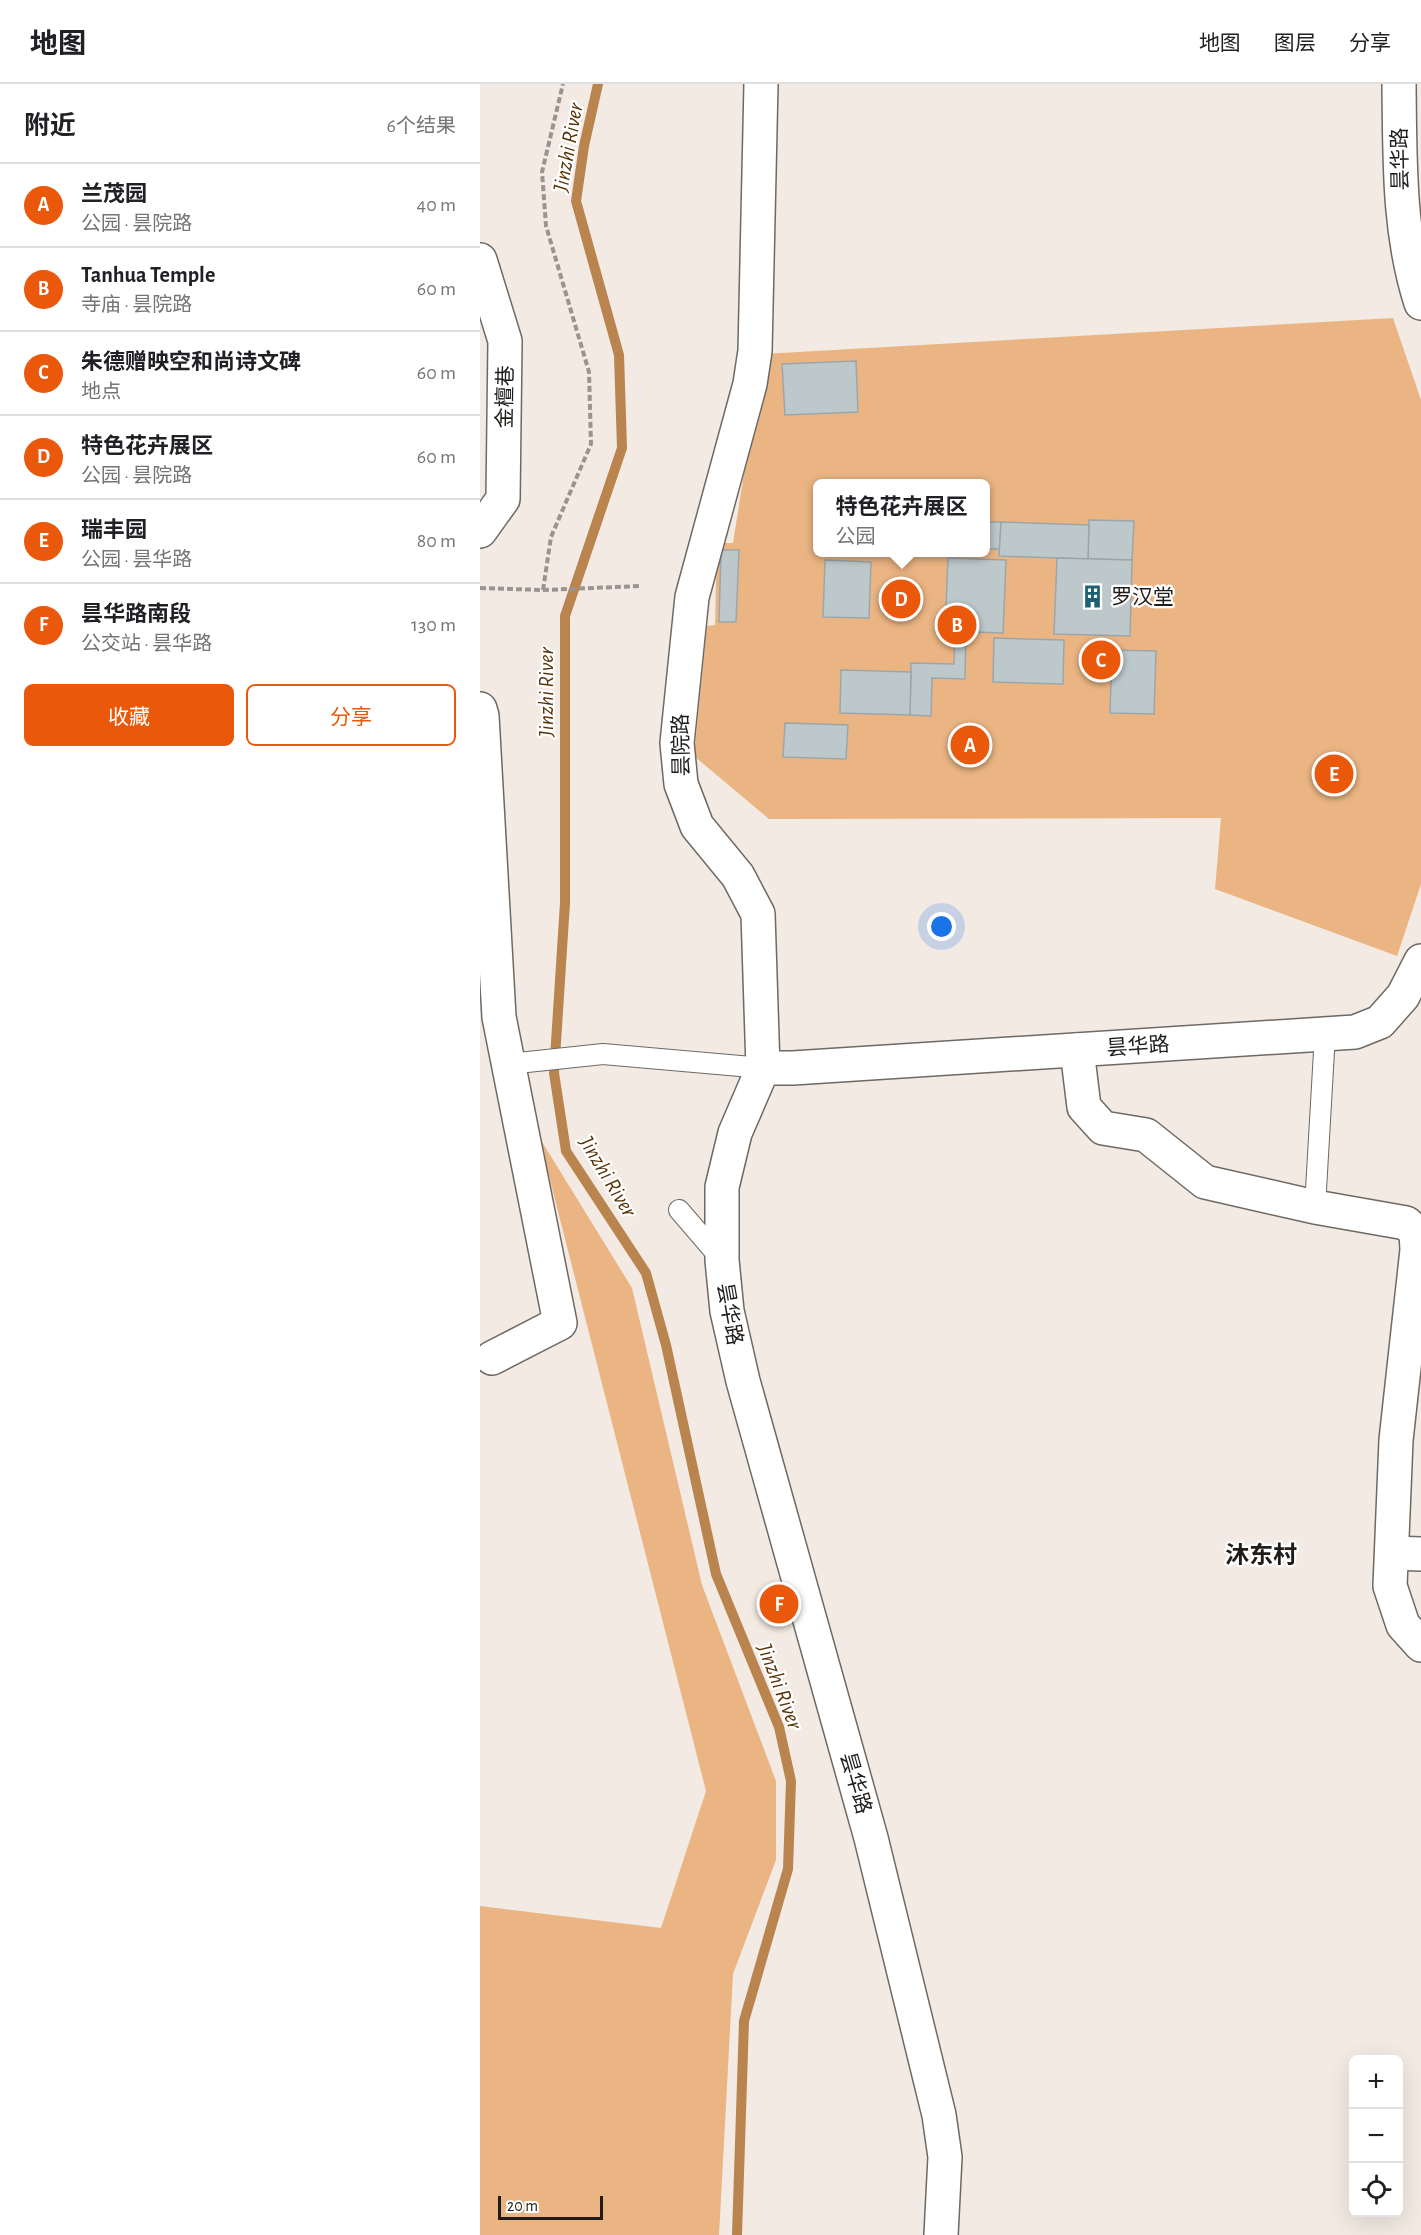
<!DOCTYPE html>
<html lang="zh">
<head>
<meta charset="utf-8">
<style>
  :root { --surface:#fff; --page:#f2f2f2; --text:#202124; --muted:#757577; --line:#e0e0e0; --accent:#ea580c }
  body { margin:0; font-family:"Alegreya Sans","Noto Sans SC",sans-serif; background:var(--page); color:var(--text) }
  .controls { position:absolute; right:18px; bottom:18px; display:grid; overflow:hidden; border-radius:9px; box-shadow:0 6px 24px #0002 }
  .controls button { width:54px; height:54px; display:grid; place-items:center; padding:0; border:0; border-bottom:2px solid var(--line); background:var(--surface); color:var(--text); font:30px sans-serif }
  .scale { position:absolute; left:18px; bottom:15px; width:105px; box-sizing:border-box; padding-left:6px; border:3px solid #1f1c1a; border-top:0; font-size:16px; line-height:21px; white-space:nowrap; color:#1f1c1a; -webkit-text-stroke:4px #fff; paint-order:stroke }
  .you { position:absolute; left:462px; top:843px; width:21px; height:21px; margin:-15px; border:4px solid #fff; border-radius:50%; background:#1a73e8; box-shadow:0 0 0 9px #1a73e833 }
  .badge { display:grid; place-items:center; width:39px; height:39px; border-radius:50%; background:var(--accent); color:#fff; font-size:20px; font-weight:700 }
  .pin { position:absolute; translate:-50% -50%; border:3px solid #fff; box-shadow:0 2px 6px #0006 }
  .popup { position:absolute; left:333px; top:395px; width:177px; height:78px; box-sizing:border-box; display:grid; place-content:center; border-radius:9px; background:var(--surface); filter:drop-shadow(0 2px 4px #0005); font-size:20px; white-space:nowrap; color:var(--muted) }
  .popup b { font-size:22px; color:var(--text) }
  .popup::after { content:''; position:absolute; left:50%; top:100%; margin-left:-12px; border:12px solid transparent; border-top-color:var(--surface) }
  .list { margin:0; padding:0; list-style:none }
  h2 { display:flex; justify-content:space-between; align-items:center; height:78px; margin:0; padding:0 24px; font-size:26px }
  h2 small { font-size:20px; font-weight:400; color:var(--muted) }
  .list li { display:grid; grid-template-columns:39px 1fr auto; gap:18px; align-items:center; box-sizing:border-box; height:84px; padding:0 24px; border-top:2px solid var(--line) }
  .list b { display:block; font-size:22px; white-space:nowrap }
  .list p { margin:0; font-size:20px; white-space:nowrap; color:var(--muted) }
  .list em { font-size:20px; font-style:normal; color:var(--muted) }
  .actions { display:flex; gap:12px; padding:18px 24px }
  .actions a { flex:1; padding:14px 0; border:2px solid var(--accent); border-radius:9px; text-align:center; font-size:21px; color:var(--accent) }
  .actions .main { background:var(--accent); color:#fff }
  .icon { flex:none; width:33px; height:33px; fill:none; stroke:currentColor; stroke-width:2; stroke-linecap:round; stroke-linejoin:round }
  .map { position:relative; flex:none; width:941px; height:2151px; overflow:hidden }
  header { display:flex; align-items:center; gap:36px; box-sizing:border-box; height:84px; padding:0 30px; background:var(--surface); border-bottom:2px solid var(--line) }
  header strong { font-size:28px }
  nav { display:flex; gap:33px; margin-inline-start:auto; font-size:21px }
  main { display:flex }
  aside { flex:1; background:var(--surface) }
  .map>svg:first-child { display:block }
  .green { fill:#ebb583; fill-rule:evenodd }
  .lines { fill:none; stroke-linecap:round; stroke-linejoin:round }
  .stream { stroke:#ba844f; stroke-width:10 }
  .building { fill:#bdc8cb; stroke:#9ca6aa; stroke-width:1.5 }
  .service-casing { stroke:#6f6963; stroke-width:22 }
  .minor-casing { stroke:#6f6963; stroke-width:36 }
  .path { stroke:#9a9490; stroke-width:4; stroke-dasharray:6 3; stroke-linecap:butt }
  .service { stroke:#fff; stroke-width:20 }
  .minor { stroke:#fff; stroke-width:33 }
  .labels { text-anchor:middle; stroke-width:4.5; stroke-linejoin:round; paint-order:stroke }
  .street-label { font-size:21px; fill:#1f1c1a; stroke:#fff }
  .poi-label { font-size:21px; fill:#1f1c1a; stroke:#fff; text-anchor:start }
  .water-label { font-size:22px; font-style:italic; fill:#573206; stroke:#fff }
  .quarter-label { font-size:24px; font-weight:bold; fill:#1f1c1a; stroke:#fff }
</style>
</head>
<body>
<header>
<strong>地图</strong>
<nav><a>地图</a><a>图层</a><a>分享</a></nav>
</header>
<main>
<aside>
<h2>附近<small>6个结果</small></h2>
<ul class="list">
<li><span class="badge">A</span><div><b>兰茂园</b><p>公园 · 昙院路</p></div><em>40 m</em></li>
<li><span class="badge">B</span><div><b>Tanhua Temple</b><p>寺庙 · 昙院路</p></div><em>60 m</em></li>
<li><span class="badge">C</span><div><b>朱德赠映空和尚诗文碑</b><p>地点</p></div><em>60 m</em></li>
<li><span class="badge">D</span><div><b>特色花卉展区</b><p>公园 · 昙院路</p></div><em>60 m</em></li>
<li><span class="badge">E</span><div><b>瑞丰园</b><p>公园 · 昙华路</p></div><em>80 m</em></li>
<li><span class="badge">F</span><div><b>昙华路南段</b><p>公交站 · 昙华路</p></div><em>130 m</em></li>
</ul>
<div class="actions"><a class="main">收藏</a><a>分享</a></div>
</aside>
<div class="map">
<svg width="941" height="2151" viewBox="0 0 941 2151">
  <rect width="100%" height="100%" fill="#f2eae3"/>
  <!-- green -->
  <g class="green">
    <path d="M 913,234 L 941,316 L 941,800 L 917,872 L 735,805 L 741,734 L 289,735 L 214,672 L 227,542 L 235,541 L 237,459 L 253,459 L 283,270 ZM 337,400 L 505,400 L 505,468 L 337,468 Z"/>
    <path d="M 59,1053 L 152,1204 L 222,1501 L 296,1697 L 296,1776 L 253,1890 L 239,2151 L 0,2151 L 0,1822 L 181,1844 L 226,1707 Z"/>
  </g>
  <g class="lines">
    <!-- stream -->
    <path class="stream" d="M 118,0 L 104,62 L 96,117 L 139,271 L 142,364 L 85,532 L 85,819 L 74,989 L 86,1067 L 166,1189 L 186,1261 L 236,1490 L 299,1643 L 311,1697 L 308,1785 L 264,1937 L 257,2151"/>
  </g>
  <!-- building -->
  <g class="building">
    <path d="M 376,277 L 378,328 L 305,331 L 302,280 Z"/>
    <path d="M 609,436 L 654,437 L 652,476 L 608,475 Z"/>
    <path d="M 505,438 L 521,438 L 520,465 L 505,465 Z"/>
    <path d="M 521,438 L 609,441 L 608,475 L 519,472 Z"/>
    <path d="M 241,466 L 259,466 L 256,538 L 239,538 Z"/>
    <path d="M 468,474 L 526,476 L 523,549 L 465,547 Z"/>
    <path d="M 577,474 L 652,476 L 650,552 L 574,550 Z"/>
    <path d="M 345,476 L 391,478 L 389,534 L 343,533 Z"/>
    <path d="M 475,547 L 486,547 L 485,595 L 452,594 L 451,632 L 430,631 L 431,579 L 474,580 Z"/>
    <path d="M 514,554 L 584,556 L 583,600 L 513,598 Z"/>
    <path d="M 632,566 L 676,567 L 674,630 L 630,629 Z"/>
    <path d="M 361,586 L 431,588 L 430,631 L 360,629 Z"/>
    <path d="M 305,639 L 368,641 L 366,675 L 303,673 Z"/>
  </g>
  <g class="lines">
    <defs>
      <g id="service">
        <path d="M 28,980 L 123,970 L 283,984"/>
        <path d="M 835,1123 L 845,950"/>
        <path d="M 199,1126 L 242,1176"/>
      </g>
      <g id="minor">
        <path d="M 281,0 L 275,267 L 270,300 L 212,513 L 197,659 L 201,700 L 217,742 L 258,792 L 278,830 L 283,984"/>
        <path d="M 919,0 C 920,74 918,148 941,219"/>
        <path d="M 0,176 L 25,257 L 23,415 L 0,447"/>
        <path d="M 0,625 L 2,632 L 19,933 L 80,1239 L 12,1274"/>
        <path d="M 597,966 L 604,1023 L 623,1044 L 666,1051 L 725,1098 L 835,1123 L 926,1139 L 936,1148 L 937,1166 L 916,1356 L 910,1502 L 923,1541 L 941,1561"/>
        <path d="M 912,1469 L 941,1470"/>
        <path d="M 461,2151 L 465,2073 L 459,2031 L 391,1754 L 263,1297 L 247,1227 L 242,1176 L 242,1103 L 255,1049 L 283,984 L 313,984 L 875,948 L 900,938 L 923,912 L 941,877"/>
      </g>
    </defs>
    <!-- service casing -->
    <use href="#service" class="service-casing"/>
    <!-- minor casing -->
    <use href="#minor" class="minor-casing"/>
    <!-- path -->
    <g class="path">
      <path d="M 0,504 L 63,506 L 160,502"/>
      <path d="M 63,506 L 71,453 L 111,360 L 109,288 L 66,142 L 62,88 L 83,0"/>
    </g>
    <!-- service -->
    <use href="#service" class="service"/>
    <!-- minor -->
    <use href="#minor" class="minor"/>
  </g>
  <!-- icons -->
  <defs>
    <symbol id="building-bare" viewBox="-9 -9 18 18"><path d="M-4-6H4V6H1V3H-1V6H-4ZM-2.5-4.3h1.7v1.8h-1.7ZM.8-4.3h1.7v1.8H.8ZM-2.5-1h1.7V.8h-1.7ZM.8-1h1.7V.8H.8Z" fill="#1d5f73" stroke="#fff" stroke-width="2.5" paint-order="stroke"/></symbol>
  </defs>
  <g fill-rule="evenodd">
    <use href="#building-bare" x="596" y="496" width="33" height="33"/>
  </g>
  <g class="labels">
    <!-- street labels -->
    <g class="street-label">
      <text transform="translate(920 75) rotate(-91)" y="7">昙华路</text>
      <text transform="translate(25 313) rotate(-89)" y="7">金檀巷</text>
      <text transform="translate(201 661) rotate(-91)" y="7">昙院路</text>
      <text transform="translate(658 962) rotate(-4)" y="7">昙华路</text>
      <text transform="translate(250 1230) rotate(80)" y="7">昙华路</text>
      <text transform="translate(376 1699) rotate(74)" y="7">昙华路</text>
    </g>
    <!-- poi labels -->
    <g class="poi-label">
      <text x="631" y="520">罗汉堂</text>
    </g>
    <!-- water labels -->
    <g class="water-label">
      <text transform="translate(87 63) rotate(-80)" y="8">Jinzhi River</text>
      <text transform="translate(65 608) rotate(-90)" y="8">Jinzhi River</text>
      <text transform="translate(129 1092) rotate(59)" y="8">Jinzhi River</text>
      <text transform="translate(301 1602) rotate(69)" y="8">Jinzhi River</text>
    </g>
    <!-- quarter labels -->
    <g class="quarter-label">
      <text x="781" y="1479">沐东村</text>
    </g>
  </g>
</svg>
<div class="controls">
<button>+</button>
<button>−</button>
<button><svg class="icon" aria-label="locate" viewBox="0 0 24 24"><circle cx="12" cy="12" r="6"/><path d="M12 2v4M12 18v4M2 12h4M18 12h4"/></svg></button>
</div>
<div class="scale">20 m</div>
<div class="you"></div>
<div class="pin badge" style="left:490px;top:661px">A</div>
<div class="pin badge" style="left:477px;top:541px">B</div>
<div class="pin badge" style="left:621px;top:576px">C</div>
<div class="pin badge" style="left:421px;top:515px">D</div>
<div class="popup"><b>特色花卉展区</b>公园</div>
<div class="pin badge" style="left:854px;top:690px">E</div>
<div class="pin badge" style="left:299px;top:1520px">F</div>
</div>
</main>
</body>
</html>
